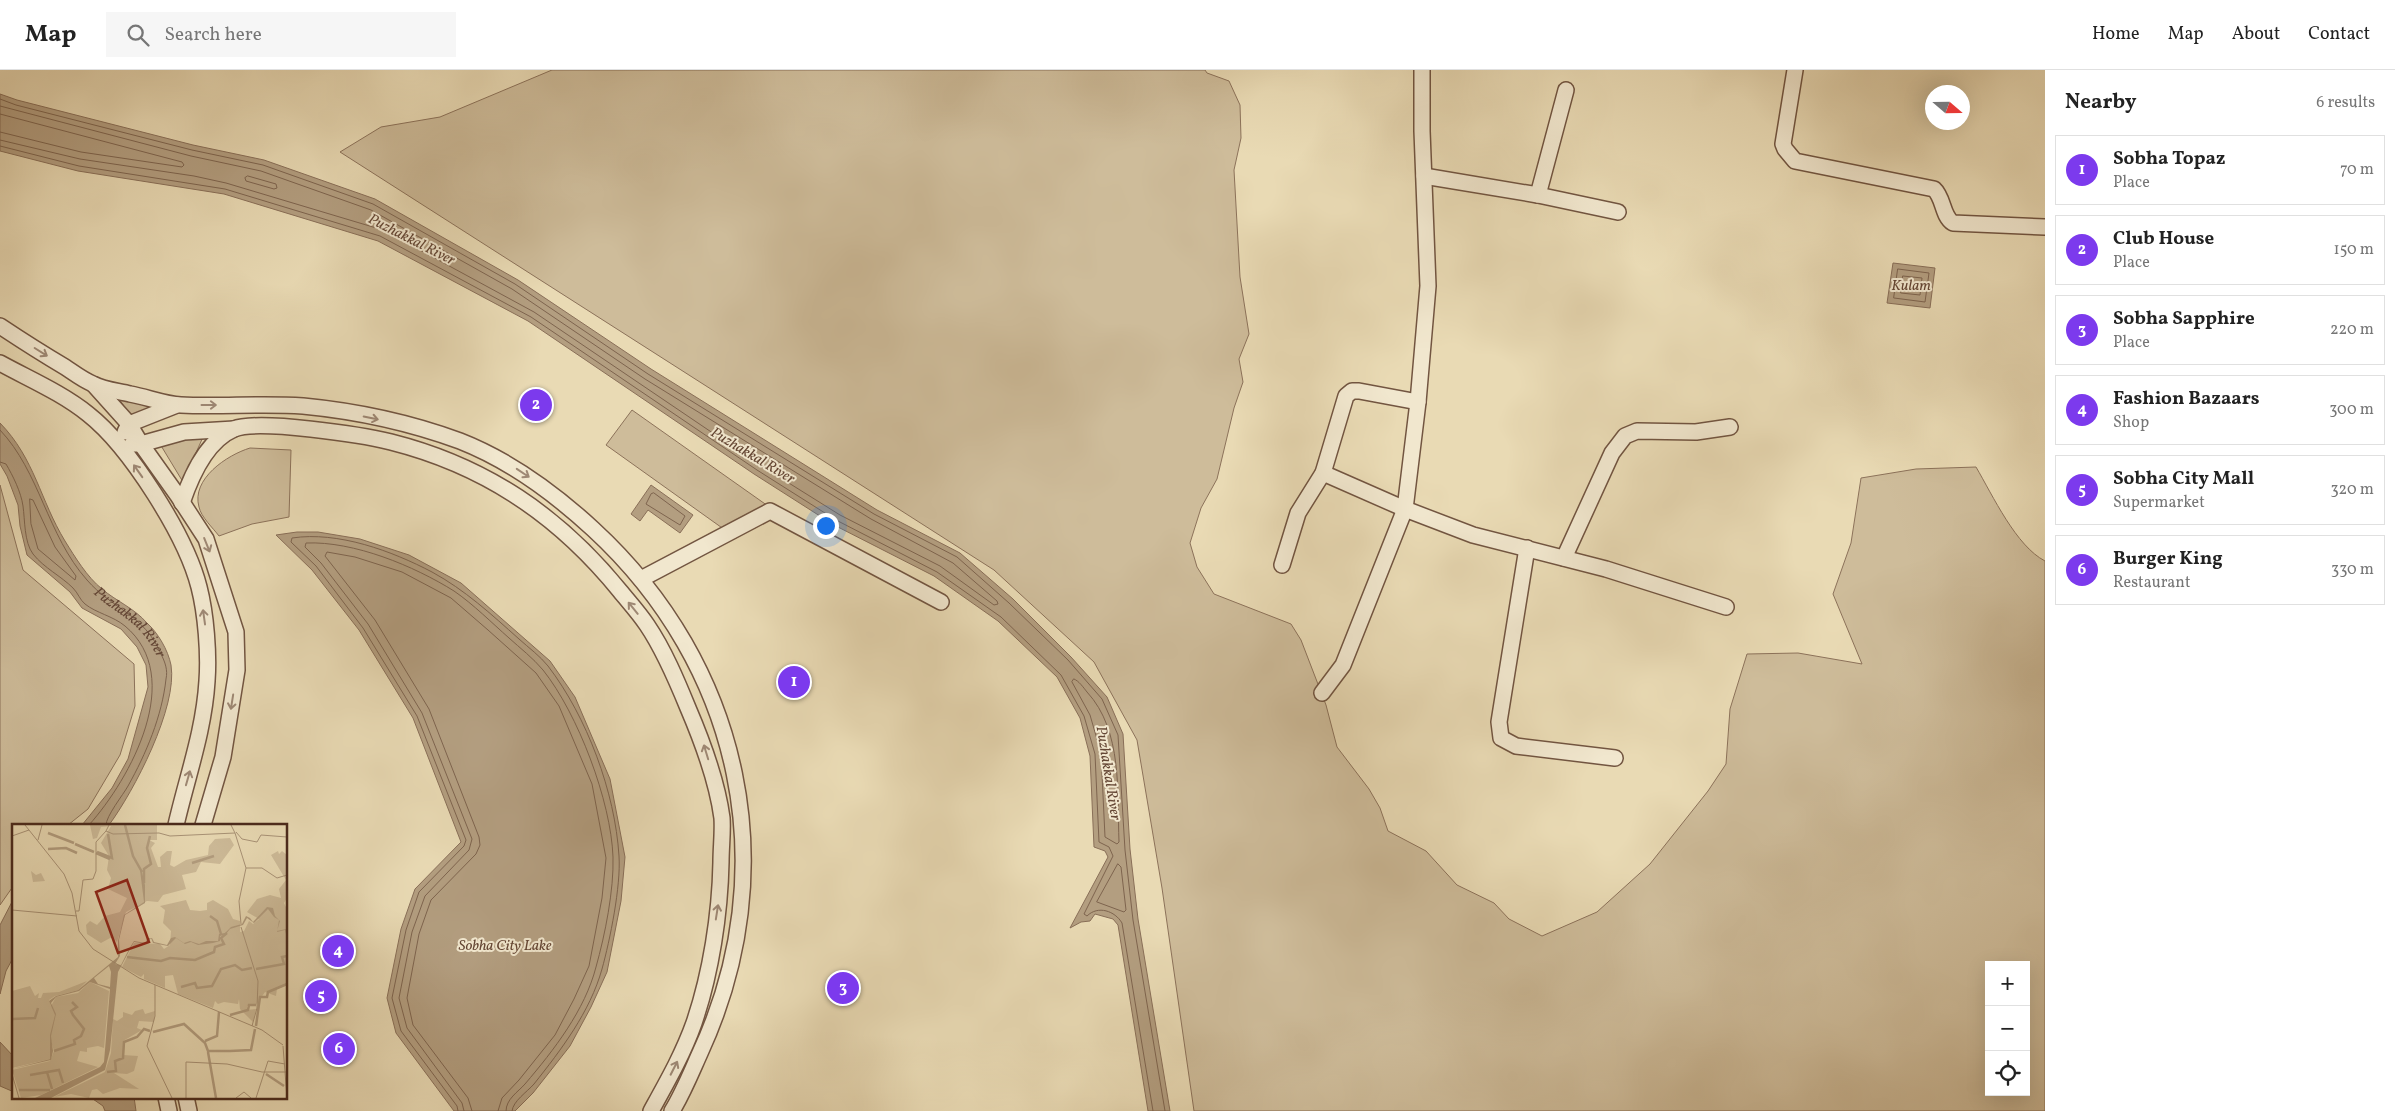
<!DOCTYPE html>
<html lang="en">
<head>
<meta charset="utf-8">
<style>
  :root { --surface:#fff; --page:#f6f6f6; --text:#222; --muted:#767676; --line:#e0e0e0; --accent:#7c3aed }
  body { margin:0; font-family:Vollkorn,serif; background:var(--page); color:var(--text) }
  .controls { position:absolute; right:15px; bottom:15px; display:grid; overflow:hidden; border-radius:0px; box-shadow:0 5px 20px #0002 }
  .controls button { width:45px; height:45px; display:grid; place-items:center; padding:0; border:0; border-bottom:1px solid var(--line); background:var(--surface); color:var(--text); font:25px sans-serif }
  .compass { position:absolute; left:1925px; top:15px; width:45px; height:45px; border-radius:50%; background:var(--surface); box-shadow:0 5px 20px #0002; rotate:110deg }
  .you { position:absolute; left:825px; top:455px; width:18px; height:18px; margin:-12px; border:4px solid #fff; border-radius:50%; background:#1a73e8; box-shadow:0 0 0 8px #1a73e833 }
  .badge { display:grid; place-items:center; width:32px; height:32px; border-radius:50%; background:var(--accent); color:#fff; font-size:16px; font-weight:700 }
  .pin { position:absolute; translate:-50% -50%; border:2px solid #fff; box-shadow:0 1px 5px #0006 }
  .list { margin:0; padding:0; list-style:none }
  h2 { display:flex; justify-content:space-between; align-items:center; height:65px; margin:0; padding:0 20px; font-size:21px }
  h2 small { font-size:16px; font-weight:400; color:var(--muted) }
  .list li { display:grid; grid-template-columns:32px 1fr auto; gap:15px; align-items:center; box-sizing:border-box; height:70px; margin:0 10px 10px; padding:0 10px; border:1px solid var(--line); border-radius:0px }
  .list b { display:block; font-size:19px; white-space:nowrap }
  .list p { margin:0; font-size:16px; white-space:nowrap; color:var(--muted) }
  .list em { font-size:16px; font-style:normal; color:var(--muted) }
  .icon { flex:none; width:28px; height:28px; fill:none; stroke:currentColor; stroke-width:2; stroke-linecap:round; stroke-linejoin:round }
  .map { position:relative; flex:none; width:2045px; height:1041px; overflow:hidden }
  header { display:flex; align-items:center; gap:30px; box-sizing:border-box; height:70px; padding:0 25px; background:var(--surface); border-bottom:1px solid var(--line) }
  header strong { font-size:24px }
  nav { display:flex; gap:28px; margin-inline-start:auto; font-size:18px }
  .search { width:350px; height:45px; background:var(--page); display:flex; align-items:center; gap:12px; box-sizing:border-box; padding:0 18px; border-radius:0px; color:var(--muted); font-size:19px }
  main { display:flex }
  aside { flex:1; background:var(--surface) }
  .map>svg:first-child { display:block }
  .green { fill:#cebc9a; stroke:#8c725a; fill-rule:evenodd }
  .water { fill:#b39e80; stroke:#896f58 }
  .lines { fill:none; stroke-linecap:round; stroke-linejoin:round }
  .shore { stroke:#7e644e; stroke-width:1 }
  .minor-casing { stroke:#725541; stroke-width:18 }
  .minor { stroke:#f1e7ce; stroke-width:15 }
  .oneway { stroke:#9e8874 }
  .labels { text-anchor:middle; stroke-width:4; stroke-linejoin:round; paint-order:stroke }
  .water-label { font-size:15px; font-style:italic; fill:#644634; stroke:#f1e7ce }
  .inset-river { fill:none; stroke:#b39e80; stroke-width:2.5 }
  .inset-road { fill:none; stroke:#a99377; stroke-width:1 }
  .view { fill:#8f2418; fill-opacity:0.15; stroke:#8f2418; stroke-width:2.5 }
  .inset-edge { fill:none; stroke:#4a291b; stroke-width:2.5 }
</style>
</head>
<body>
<header>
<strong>Map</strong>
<div class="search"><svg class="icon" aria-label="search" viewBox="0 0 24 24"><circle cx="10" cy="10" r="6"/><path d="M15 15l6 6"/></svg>Search here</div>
<nav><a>Home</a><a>Map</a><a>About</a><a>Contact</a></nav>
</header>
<main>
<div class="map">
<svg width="2045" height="1041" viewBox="0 0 2045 1041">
  <rect width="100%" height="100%" fill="#e9dab4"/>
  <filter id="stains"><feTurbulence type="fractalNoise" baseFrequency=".004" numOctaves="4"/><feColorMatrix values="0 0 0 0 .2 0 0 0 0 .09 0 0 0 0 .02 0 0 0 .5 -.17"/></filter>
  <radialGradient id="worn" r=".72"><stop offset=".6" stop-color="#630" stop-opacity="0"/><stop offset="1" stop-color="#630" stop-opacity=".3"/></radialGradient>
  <!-- green -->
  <g class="green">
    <path d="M 552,0 L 1205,0 L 1207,3 L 1229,11 L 1240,35 L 1241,68 L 1234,100 L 1240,207 L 1249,264 L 1239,289 L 1243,312 L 1234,338 L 1217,409 L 1201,438 L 1190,473 L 1197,497 L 1214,524 L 1291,554 L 1301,570 L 1326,635 L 1337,677 L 1369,719 L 1380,738 L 1388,761 L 1426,781 L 1457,815 L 1494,833 L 1509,849 L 1542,866 L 1597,842 L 1650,794 L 1708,721 L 1726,694 L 1730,639 L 1747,584 L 1798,583 L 1862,594 L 1833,524 L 1851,473 L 1861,408 L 1916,399 L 1976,397 C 1993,426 2016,476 2045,491 L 2045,1041 L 1194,1041 L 1162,818 L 1137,670 L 1094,592 L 994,500 L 340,82 L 381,57 L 440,47 ZM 1989,895 L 2026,895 L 2026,1022 L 1989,1022 Z"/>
    <path d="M 117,326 L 155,333 L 132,348 Z"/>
    <path d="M 632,340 L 768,436 L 725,460 L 606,375 Z"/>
    <path d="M 203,367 L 183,412 L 160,374 Z"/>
    <path d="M 250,378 L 291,380 L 289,447 L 252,454 L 219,466 C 213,458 201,447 199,437 C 191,409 227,385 250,378 Z"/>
    <path d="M 0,415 L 23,500 L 134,594 L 135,636 L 120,685 L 88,739 L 68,755 L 14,755 L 14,815 L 0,835 Z"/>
  </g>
  <!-- water -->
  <g class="water">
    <path d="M 0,24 L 17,30 L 193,75 L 264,90 L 375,129 L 518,210 L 651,299 L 877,440 L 960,483 L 1013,529 L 1071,587 L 1107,627 L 1123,664 L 1130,779 L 1138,849 L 1170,1041 L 1148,1041 L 1118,855 L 1113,849 L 1095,844 L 1090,851 L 1081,852 L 1070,858 L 1108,787 L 1105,781 L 1094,777 L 1090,686 L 1080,648 L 1057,607 L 998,551 L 934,506 L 834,455 L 754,404 L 528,251 L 378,171 L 224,124 L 78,101 L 0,81 Z"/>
    <path d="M 1893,193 L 1935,198 L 1930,238 L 1887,233 Z"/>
    <path d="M 0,353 C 35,389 40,430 65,471 C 75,487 87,507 102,519 C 116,531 134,538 147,553 C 158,563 168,580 171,595 C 178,637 134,721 109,755 L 82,755 L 112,718 L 128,689 L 148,617 L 146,595 L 137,577 L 121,559 L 82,538 L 70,522 L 27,485 L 20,456 L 18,435 L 7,406 L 0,394 Z"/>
    <path d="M 651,415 L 693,445 L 680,463 L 648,440 L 640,451 L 631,444 Z"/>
    <path d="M 297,462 L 318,462 L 360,469 L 409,485 L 461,513 L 550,591 L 575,627 L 610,709 L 625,787 L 621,831 L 607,902 L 591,937 L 570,976 L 533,1023 L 515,1041 L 454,1041 L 396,963 L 387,928 L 401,859 L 415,819 L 461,772 L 413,648 L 359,560 L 312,500 L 276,465 Z"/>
    <path d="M 14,828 L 14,886 L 6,901 L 0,924 L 0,855 Z"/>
    <path d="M 0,972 L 14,987 L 14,1022 L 0,1016 Z"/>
    <path d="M 90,1027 L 134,1027 L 136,1041 L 105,1041 L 103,1036 Z"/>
  </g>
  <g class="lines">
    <!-- shore -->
    <g class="shore">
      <path d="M 0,29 L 16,35 L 192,80 L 263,95 L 373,134 L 515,214 L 648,304 L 874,444 L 957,487 L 1009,533 L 1068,590 L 1102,629 L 1118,665 L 1125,780 L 1133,850 L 1165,1041"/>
      <path d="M 0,36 L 191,86 L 261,101 L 371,140 L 512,219 L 645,309 L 871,449 L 953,493 L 997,531 L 998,534 L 994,535 L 940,496 L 840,445 L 760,395 L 534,242 L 383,160 L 226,113 L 194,106 L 80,89 L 0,70"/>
      <path d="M 0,44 L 182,92 L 184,95 L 182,97 L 81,82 L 0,62"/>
      <path d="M 0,76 L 79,96 L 225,119 L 380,166 L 531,247 L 757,400 L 836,450 L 937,502 L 1001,547 L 1061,605 L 1084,646 L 1095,684 L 1099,772 L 1109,777 L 1113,786 L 1084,844 L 1087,846 C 1098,835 1115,841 1122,853 L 1153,1041"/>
      <path d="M 248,106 L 276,114 L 277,118 L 274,119 L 246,111 L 245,108 Z"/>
      <path d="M 1898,199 L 1929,203 L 1925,232 L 1894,228 Z"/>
      <path d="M 1903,206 L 1922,208 L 1920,225 L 1901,223 Z"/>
      <path id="s1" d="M 0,360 C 40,402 47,465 87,510 C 112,539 144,544 161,584 C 165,592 168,600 166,609 C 162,646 146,684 128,716 C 123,725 106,746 106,755"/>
      <path d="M 0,392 L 6,394 C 13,406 21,422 23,436 C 25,450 24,472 33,484 C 44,498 61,506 73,518 C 78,523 80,530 85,534 C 96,543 113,546 125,556 C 186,607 131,708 89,755"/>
      <path d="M 654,423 L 685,446 L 680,455 L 646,434 L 651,424 Z"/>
      <path d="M 30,429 L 33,430 L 55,477 L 76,506 L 75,510 L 38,479 L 31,454 Z"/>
      <path d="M 1074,609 C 1079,611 1083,617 1087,622 C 1123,661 1117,723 1119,772 L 1117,774 L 1105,767 L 1101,683 L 1090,645 L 1072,612 Z"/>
      <path d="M 1118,794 L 1121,797 L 1126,840 L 1124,842 L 1097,832 Z"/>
      <path d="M 458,1041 L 457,1036 L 401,961 L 392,928 L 406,860 L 419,822 L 464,776 L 466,770 L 417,646 L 363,558 L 316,496 L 291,472 L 292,468 C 338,461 392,481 432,502 C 465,520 491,544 519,569 C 529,578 540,586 548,596 C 587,647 615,722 619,786 C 621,816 610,870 602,899 C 590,942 561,980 534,1014 C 527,1022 513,1031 512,1041"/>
      <path d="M 464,1041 L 462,1033 L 407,958 L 399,928 L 412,862 L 425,826 L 469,780 L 472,769 L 422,643 L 368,554 L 321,493 L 305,477 L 306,473 C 354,471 414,496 454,521 C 473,534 492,553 509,568 C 520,578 533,588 543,600 C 578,644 611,731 613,787 C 614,820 605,865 596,897 C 585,940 554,980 525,1014 C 518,1022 506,1029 506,1041"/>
      <path d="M 472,1041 L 468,1028 L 413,955 L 407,928 L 419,864 L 431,830 L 476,784 L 480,775 L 479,767 L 429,639 L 375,550 L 325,486 L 327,482 L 355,487 L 402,502 L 451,528 L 488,560 L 536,603 L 559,636 L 592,714 L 606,788 L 602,828 L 589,896 L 574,929 L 555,965 L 519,1010 L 502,1028 L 498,1041"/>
    </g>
    <defs>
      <g id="minor">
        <path d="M 1795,0 L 1783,74 L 1785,79 L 1795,91 L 1934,119 C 1944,128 1942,146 1953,153 L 2045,157"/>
        <path d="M 1424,106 L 1538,125 L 1618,142"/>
        <path d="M 1538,125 L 1566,20"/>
        <path d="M 0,256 C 21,270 43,284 65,297 C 74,303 83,310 93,314 C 104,320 118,321 130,324 C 147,327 164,334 181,335 C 221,337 262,333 303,336 C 355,341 411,353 460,371 C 511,391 554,423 593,459 C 742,596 785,799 700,983 C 691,1003 683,1023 672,1041"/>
        <path d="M 0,293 C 29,309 62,323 88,344 C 130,377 186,466 199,517 C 206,544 209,584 207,611 C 204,661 187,707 176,755"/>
        <path d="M 94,315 L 129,354 L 141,374 L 178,426 L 206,469 L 236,562 L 237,600 L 223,687 L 203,755"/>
        <path d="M 125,362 L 129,354 L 177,335"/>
        <path d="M 132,374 L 141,374 L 184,362 L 234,359"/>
        <path d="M 1323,403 L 1405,439 L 1473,465 L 1606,499 L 1726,537"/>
        <path d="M 182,433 C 191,406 206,371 234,359 C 258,349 363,365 391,372 C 486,396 559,446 620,521 C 629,532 639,543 647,555 C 664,580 677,611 688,638 C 703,673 717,710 722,748 C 723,762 721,777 721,792 C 720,844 711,903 694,953 C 683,984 667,1012 651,1041"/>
        <path d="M 1527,478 L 1499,652 L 1501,668 L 1516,676 L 1615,688"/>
        <path d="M 1564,488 L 1612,383 L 1625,366 L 1637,361 L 1696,362 L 1730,357"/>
        <path d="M 1282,495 L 1298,443 L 1323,403 L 1346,326 L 1352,321 L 1359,321 L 1418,332"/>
        <path d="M 641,509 L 770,441 L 941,532"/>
        <path d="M 1322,623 L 1343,595 L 1405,439 L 1418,332 L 1428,216 L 1422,61 L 1422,0"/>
        <path d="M 166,1027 L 169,1041"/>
        <path d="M 186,1027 L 189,1041"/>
      </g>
    </defs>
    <!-- minor casing -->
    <use href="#minor" class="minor-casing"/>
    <!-- minor -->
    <use href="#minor" class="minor"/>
  </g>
  <!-- one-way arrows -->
  <defs><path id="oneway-shaft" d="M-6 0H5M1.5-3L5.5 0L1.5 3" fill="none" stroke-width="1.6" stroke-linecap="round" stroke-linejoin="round" transform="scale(1.25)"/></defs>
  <g class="oneway">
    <use href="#oneway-shaft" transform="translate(41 282) rotate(32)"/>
    <use href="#oneway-shaft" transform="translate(209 335)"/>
    <use href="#oneway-shaft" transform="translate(371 348) rotate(12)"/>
    <use href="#oneway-shaft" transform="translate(138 401) rotate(-125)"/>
    <use href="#oneway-shaft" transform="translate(523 403) rotate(34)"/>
    <use href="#oneway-shaft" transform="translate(207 475) rotate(68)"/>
    <use href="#oneway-shaft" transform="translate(633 538) rotate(-129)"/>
    <use href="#oneway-shaft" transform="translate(204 547) rotate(-98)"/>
    <use href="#oneway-shaft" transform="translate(232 632) rotate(99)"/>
    <use href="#oneway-shaft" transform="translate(706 682) rotate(-107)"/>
    <use href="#oneway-shaft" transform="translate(188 708) rotate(-74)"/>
    <use href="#oneway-shaft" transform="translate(717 842) rotate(-81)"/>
    <use href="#oneway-shaft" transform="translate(674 998) rotate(-63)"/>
  </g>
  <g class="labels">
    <!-- water labels -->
    <g class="water-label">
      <text transform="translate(412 169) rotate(27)" y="5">Puzhakkal River</text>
      <text x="1911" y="220">Kulam</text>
      <text transform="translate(753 385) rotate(31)" y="5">Puzhakkal River</text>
      <text dy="5" stroke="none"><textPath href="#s1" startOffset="235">Puzhakkal River</textPath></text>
      <text transform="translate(1109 703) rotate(81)" y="5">Puzhakkal River</text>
      <text x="505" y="880">Sobha City Lake</text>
    </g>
  </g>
  <!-- overview -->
  <g transform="translate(12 754)">
    <rect width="275" height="275" fill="#e9dab4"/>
    <path d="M 78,1 L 145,1 L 145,16 L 137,16 L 143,19 L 139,24 L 146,43 L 149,43 L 148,33 L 155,27 L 160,27 L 158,41 L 162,43 L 174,36 L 196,31 L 197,22 L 203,15 L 218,14 L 222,21 L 208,40 L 189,38 L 184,48 L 170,51 L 174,65 L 151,71 L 146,78 L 135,77 L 114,88 L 105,118 L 100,113 L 89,119 L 75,110 L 74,101 L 78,97 L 85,101 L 93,92 L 108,88 L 115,74 L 96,65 L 99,54 L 95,46 L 97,32 L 89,19 L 99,2 L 89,3 L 85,14 L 81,15 ZM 266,27 L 267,30 L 270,27 L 275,31 L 275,74 L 272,79 L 275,85 L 275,161 L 265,165 L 264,172 L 253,168 L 244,181 L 235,182 L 235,186 L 244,185 L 241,198 L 228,185 L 227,175 L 226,180 L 212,178 L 206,180 L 203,177 L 201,184 L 166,170 L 161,151 L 153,152 L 153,164 L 132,155 L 132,150 L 129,153 L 110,143 L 122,119 L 148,120 L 152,125 L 158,121 L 159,107 L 151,99 L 153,86 L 148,82 L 174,76 L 178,86 L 188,87 L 195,86 L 195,79 L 201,76 L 216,85 L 221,95 L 228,97 L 228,108 L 232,107 L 237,97 L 241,100 L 247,95 L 235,88 L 245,75 L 258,71 L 269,74 L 267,65 L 274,56 L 259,31 ZM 19,47 L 24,51 L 29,49 L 33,57 L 21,58 ZM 75,157 L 66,166 L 43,172 L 37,176 L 39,182 L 44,173 L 66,169 L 78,158 L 97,167 L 92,224 L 86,222 L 75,224 L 75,228 L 68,227 L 65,237 L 86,243 L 29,271 L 9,274 L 0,246 L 38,237 L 42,227 L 39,217 L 38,235 L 0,244 L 0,167 L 18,162 L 23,172 L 27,169 L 26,174 L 29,174 L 31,169 L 47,168 ZM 131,185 L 133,190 L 143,187 L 142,198 L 127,197 L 125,204 L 130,206 L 111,217 L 111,231 L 126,232 L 122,247 L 115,250 L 102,249 L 127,265 L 108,264 L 91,270 L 85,265 L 80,266 L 77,274 L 59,270 L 42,273 L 93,248 L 99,229 L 101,195 L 105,197 L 111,193 L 111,188 L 120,191 L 123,187 Z" fill="#cebc9a"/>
    <path d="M 128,46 L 130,48 L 133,61 L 133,79 L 113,91 L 107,116 L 108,132 L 103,140 L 109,141 L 117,125 L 122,117 L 134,119 L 135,114 L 140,114 L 142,118 L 155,121 L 159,114 L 163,113 L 172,119 L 178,117 L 187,120 L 194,117 L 206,117 L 207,110 L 213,109 L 219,103 L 230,100 L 234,92 L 238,94 L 241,98 L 255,83 L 261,84 L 263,92 L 268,97 L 265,107 L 274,105 L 275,114 L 273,106 L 265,108 L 267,96 L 262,93 L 256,85 L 242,99 L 235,94 L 231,101 L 218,105 L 214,110 L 208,112 L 208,117 L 201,119 L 186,121 L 179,118 L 173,120 L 164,114 L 156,122 L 141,119 L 139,114 L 134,120 L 122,118 L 106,148 L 98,226 L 93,246 L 39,274 L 23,274 L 88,243 L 92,238 L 98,165 L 78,158 L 67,167 L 44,173 L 39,179 L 44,190 L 39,212 L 41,227 L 39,236 L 0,245 L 38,235 L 38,211 L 43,191 L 37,177 L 44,172 L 66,166 L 106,133 L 106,117 L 112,91 L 132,78 ZM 97,142 L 99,148 L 98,163 L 86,160 L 82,154 Z" fill="#b39e80" fill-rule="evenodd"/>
    <path class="inset-river" d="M 113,1 L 121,32 L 130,48M 36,9 L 62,19M 63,20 L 82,28M 36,25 L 54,24 L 65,29M 85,28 L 100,34 L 96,10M 84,29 L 98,35M 180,39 L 202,32M 132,59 L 132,45 L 139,40 L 135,24 L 138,12M 198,92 L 205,97 L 209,110M 115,133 L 149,137 L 158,134 L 183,136 L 202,128 L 203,123 L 212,120 L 209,114 L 215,109M 244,145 L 272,140 L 270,133 L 275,132M 169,163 L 183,159 L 185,164 L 200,162 L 209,145 L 223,141 L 230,146 L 240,144M 247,180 L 248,173 L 255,173 L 256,168 L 275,160M 218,191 L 236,186 L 237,181 L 244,181M 0,195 L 23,194 L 26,184M 244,202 L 247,180M 141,208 L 172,200 L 193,219 L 196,227 L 218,227 L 239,226 L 243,205M 193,217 L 205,212 L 207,188M 42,227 L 63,220 L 62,216 L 69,212 L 72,205 L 61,191 L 59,187 L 65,183 L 60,178M 196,228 L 204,274M 35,248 L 40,265M 95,248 L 104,247 L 103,237 L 111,234 L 112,218 L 125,213 L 132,205 L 138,207M 254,250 L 272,262M 18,251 L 47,246 L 51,259M 7,266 L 38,266"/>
    <path class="inset-road" d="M 13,1 L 52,50 L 60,69 L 67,107 L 81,125 L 127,154 L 250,206 L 271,221M 97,1 L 94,7 L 101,10 L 147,9 L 158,12 L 223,9 L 219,1M 224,8 L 230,15 L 245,18 L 249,11 L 275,13M 223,9 L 234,44 L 227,77 L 229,100M 0,12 L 17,6M 26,16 L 30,1M 234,44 L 250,44 L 265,54 L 275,51M 0,86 L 65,92M 64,87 L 67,87 L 71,56 L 81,55 L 84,47 L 84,18 L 94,7M 229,103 L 246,157 L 245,184 L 240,202M 143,161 L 143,192 L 135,222 L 160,274M 271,222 L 275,274M 174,238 L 215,240 L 250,248 L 275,248M 0,250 L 7,274M 174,274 L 174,238M 224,274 L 232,268 L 239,274M 244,274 L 256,237 L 273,240"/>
    <path class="view" d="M 115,56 L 137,118 L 106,129 L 84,68 Z"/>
    <rect width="275" height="275" class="inset-edge"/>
  </g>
  <rect width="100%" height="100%" filter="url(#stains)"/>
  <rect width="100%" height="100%" fill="url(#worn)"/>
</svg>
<div class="controls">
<button>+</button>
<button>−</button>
<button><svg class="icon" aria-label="locate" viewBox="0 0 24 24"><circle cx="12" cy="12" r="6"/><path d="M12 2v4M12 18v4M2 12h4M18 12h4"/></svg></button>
</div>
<svg class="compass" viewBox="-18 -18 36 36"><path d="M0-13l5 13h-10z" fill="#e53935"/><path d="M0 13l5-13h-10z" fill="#767676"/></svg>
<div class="you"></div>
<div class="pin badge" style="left:794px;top:612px">1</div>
<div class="pin badge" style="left:536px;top:335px">2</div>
<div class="pin badge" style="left:843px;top:918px">3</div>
<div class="pin badge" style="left:338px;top:881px">4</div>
<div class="pin badge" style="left:321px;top:926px">5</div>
<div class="pin badge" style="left:339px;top:979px">6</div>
</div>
<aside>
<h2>Nearby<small>6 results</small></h2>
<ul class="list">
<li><span class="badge">1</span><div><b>Sobha Topaz</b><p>Place</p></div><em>70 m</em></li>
<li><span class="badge">2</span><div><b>Club House</b><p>Place</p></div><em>150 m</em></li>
<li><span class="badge">3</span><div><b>Sobha Sapphire</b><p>Place</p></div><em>220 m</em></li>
<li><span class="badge">4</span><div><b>Fashion Bazaars</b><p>Shop</p></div><em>300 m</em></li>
<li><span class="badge">5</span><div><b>Sobha City Mall</b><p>Supermarket</p></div><em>320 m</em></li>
<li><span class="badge">6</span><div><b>Burger King</b><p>Restaurant</p></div><em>330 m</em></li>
</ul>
</aside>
</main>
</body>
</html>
